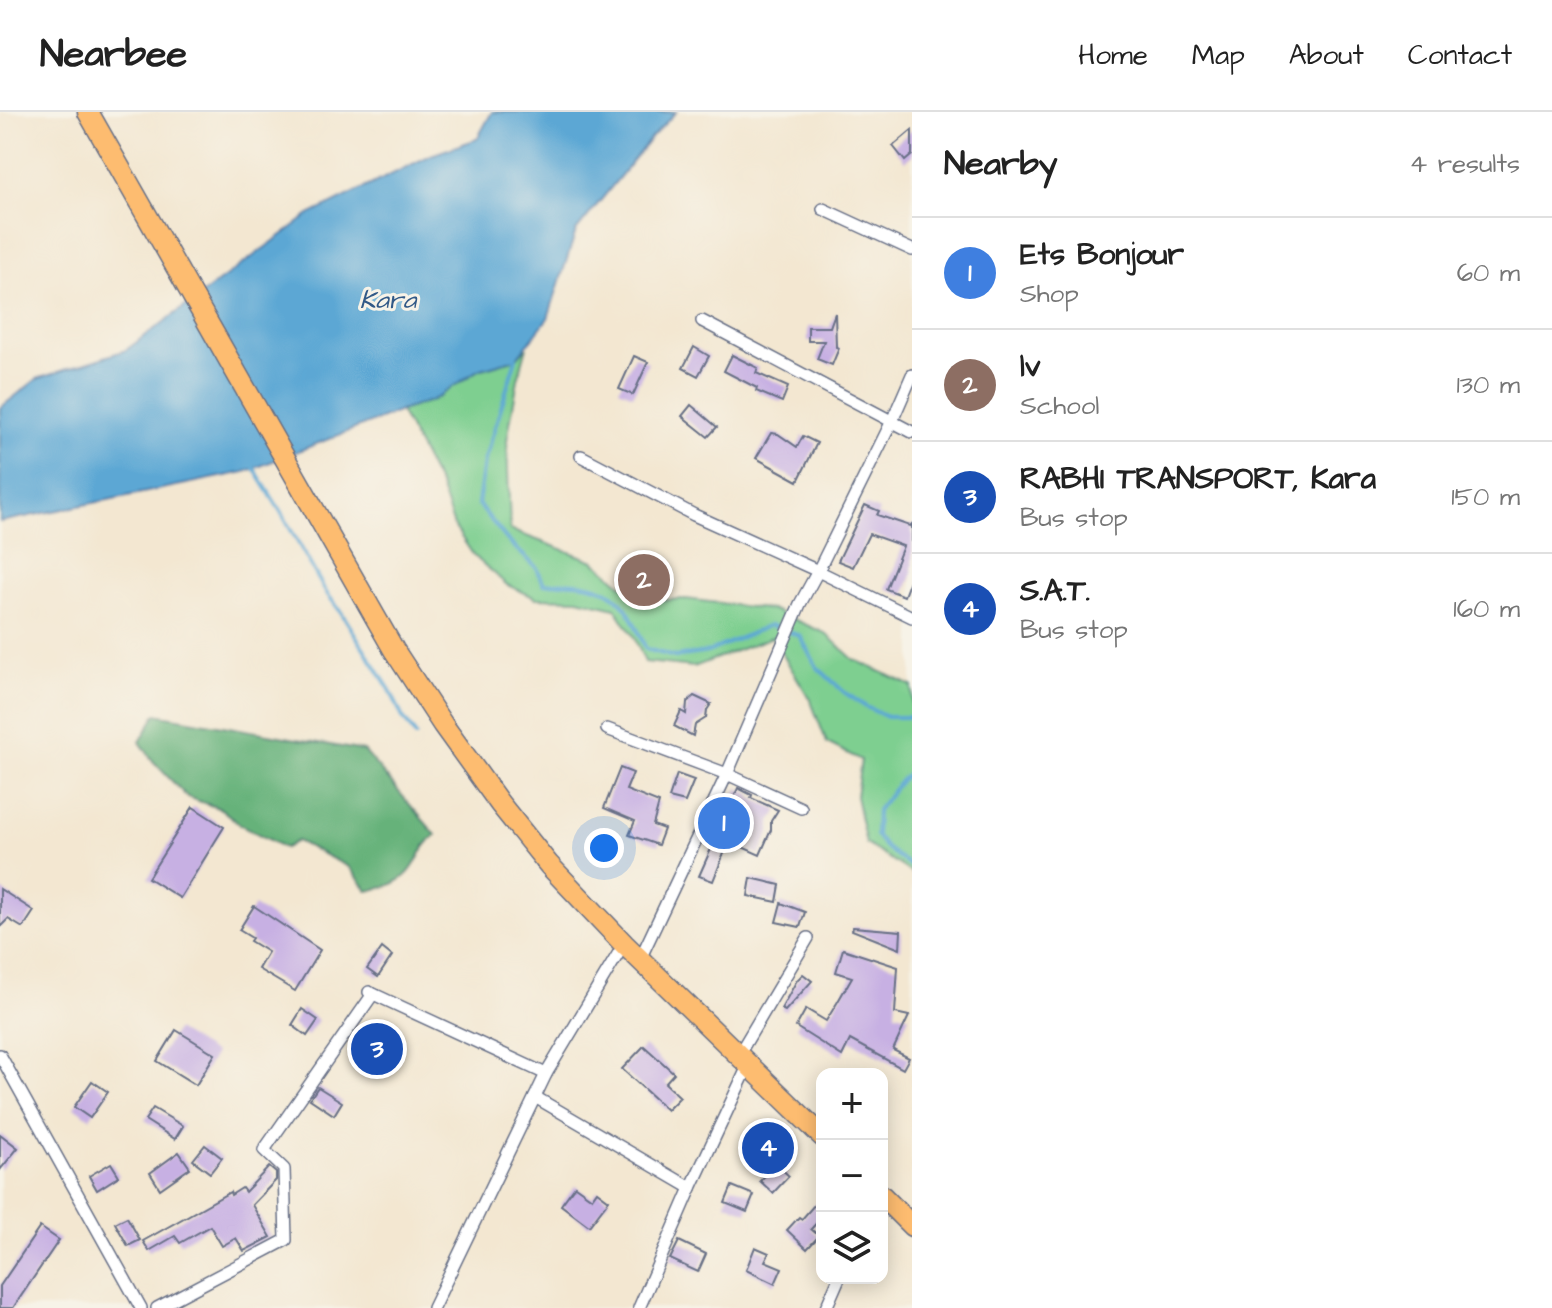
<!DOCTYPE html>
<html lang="en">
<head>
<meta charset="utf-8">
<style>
  :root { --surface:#fff; --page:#f2f2f2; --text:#222; --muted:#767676; --line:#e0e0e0; --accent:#b5179e }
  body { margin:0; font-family:"Architects Daughter",sans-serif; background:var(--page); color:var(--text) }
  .controls { position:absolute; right:24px; bottom:24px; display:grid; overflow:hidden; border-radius:16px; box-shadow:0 4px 20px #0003 }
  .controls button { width:72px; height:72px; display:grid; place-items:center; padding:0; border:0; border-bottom:2px solid var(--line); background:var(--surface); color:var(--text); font:40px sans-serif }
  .you { position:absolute; left:604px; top:736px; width:28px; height:28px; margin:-20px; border:6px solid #fff; border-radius:50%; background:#1a73e8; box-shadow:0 0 0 12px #1a73e833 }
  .badge { display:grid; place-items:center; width:52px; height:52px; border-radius:50%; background:var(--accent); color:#fff; font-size:26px; font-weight:700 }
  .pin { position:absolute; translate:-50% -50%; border:4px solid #fff; box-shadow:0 2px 8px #0006 }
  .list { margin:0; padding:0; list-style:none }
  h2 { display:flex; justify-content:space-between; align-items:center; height:104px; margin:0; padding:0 32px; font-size:34px }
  h2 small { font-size:26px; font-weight:400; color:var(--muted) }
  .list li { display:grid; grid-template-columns:52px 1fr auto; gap:24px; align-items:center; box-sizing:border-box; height:112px; padding:0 32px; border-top:2px solid var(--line) }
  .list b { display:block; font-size:30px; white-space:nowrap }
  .list p { margin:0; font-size:26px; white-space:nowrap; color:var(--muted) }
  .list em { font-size:26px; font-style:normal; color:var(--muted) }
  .icon { flex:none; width:44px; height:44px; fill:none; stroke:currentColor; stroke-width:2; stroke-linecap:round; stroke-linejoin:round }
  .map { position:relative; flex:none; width:912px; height:1196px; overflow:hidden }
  header { display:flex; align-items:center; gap:48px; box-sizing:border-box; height:112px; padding:0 40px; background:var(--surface); border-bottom:2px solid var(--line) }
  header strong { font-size:38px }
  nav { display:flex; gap:44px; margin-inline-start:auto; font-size:28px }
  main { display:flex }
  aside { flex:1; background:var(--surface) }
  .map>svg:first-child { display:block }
  .green { fill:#7ecf90; stroke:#4c7f77; stroke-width:2 }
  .forest { fill:#66b27a; stroke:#40706c; stroke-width:2 }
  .water { fill:#5ba7d4; stroke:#3b6b99; stroke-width:2 }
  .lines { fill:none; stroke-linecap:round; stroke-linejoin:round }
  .stream { stroke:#5ba7d4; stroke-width:4 }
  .building { fill:#c7b0e3 }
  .street-casing { stroke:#676f86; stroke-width:14 }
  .highway-casing { stroke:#676f86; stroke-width:23 }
  .street { stroke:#fff; stroke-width:11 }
  .highway { stroke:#fdbc6f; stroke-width:20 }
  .labels { text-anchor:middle; stroke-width:6; stroke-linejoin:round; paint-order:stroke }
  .water-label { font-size:26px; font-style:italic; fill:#315987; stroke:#f7f3e8 }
</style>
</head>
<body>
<header>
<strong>Nearbee</strong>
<nav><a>Home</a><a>Map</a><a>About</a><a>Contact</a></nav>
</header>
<main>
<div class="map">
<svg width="912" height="1196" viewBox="0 0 912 1196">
  <rect width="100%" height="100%" fill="#f7f3e8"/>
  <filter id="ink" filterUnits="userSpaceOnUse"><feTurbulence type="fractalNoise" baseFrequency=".0125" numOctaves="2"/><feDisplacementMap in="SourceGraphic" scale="16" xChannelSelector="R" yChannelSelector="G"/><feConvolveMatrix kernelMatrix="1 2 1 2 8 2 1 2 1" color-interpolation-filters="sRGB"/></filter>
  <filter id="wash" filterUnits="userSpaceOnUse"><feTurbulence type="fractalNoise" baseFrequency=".006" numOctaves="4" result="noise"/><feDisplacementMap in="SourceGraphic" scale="32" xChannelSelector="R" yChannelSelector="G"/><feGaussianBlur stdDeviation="1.8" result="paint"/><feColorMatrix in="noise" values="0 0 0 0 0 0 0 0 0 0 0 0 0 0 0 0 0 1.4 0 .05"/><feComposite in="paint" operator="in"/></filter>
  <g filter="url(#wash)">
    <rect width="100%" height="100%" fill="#f3e7d1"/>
    <!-- green -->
    <path class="green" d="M 527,235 L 518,267 L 507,328 L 510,418 L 594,449 L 641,489 L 686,487 L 773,498 L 825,521 L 853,547 L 912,574 L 912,761 L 866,732 L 856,684 L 861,648 L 827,631 L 810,587 L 772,525 L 694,555 L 645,550 L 634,525 L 615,496 L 578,487 L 536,486 L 507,473 L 474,444 L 454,414 L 440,375 L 400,299 L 433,288 L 478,258 L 516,247 Z"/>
    <!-- forest -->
    <path class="forest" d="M 156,602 L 364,639 L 436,723 C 422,734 422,741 413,755 C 403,771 386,775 368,779 L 349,755 L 297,729 L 285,736 L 241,713 L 221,697 L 187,685 L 153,649 L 140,630 Z"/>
    <!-- water -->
    <path class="water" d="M 492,0 L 676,0 L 651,26 L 576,119 L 548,206 L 516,247 L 478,258 L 433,288 L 400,299 L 245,360 L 0,410 L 0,296 L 37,267 L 126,238 L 309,103 L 431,43 L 477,27 Z"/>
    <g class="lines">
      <!-- stream -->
      <g class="stream">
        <path d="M 516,247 L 484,350 L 478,392 L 508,429 L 537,456 L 544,472 C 574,468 607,470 626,496 C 634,508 640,524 646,537 L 675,545 L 708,540 L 770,513 L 800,524 L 817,555 L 844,580 L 866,595 L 887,605 L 912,605"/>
        <path d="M 252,353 L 281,400 L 325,479 L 341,500 L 390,578 L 403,606 L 416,624"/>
        <path d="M 912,658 L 901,668 L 877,698 L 876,723 L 886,736 L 912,755"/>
      </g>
    </g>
    <g id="blocks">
      <!-- building -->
      <g class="building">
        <path d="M 912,18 L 912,43 L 905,49 L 893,34 Z"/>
        <path d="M 835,201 L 836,235 L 839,236 L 832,253 L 817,247 L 824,229 L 808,229 L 808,215 L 830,215 Z"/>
        <path d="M 694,235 L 709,244 L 698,264 L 683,256 Z"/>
        <path d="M 732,243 L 758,256 L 756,261 L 788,275 L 782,290 L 756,279 L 757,276 L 724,259 Z"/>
        <path d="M 634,244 L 648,250 L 633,283 L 619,277 Z"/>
        <path d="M 691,293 L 717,315 L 708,325 L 682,304 Z"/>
        <path d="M 771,321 L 778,322 L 797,335 L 803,324 L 817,331 L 798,369 L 756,346 Z"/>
        <path d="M 865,393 L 879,399 L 877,403 L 910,414 L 912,412 L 912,463 L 904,484 L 886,477 L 903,434 L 869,422 L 853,455 L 838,449 Z"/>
        <path d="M 694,584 L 711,592 L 707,598 L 706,606 L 695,613 L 693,624 L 674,614 L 681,599 L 686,602 L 687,590 Z"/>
        <path d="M 620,656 L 633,661 L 626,678 L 659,691 L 653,713 L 664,717 L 658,733 L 629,723 L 635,709 L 604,696 Z"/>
        <path d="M 677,662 L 694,668 L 685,690 L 669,686 Z"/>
        <path d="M 738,676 L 752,683 L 751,686 L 778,698 L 771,709 L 771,718 L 760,743 L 729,729 L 713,769 L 699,764 Z"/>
        <path d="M 193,695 L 224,715 L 180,786 L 148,766 Z"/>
        <path d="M 751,766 L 780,773 L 777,790 L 748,784 Z"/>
        <path d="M 0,777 L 34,799 L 23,816 L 8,807 L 0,815 Z"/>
        <path d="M 781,791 L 805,800 L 800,815 L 776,810 Z"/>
        <path d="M 254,794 L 320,838 L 295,879 L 258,857 L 268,840 L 250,829 L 252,826 L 239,818 Z"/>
        <path d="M 853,815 L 901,819 L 900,837 L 852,818 Z"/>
        <path d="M 382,836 L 392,844 L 378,865 L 367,857 Z"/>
        <path d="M 843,837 L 898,855 L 895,901 L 909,904 L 893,938 L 909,946 L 903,957 L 850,928 L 842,944 L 796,915 L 806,897 L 826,909 L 837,891 L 852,865 L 836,860 Z"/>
        <path d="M 803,862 L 812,869 L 785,899 L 781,897 L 797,868 Z"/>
        <path d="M 302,897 L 318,908 L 307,924 L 292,913 Z"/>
        <path d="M 176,918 L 215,942 L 196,973 L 157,949 Z"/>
        <path d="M 644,934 L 674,961 L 665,971 L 680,985 L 667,998 L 622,957 Z"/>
        <path d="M 92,969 L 108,980 L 90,1006 L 74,995 Z"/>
        <path d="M 318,975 L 342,990 L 334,1003 L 310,987 Z"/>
        <path d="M 153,996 L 183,1014 L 175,1027 L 145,1008 Z"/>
        <path d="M 0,1022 L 18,1036 L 0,1058 Z"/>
        <path d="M 205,1033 L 222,1046 L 210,1061 L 193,1048 Z"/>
        <path d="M 179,1040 L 190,1056 L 160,1077 L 150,1061 Z"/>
        <path d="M 111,1051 L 119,1064 L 97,1078 L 89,1064 Z"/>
        <path d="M 776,1052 L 789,1064 L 773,1081 L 760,1069 Z"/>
        <path d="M 269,1055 L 276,1061 L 276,1068 L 252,1093 L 271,1125 L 244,1139 L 236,1126 L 222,1134 L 210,1114 L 180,1131 L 175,1124 L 149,1139 L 143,1129 L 230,1080 L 231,1083 L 242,1076 L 245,1080 Z"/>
        <path d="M 575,1074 L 592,1086 L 597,1079 L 609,1088 L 589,1114 L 561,1093 Z"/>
        <path d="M 732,1074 L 754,1083 L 747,1100 L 725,1091 Z"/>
        <path d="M 822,1084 L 822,1105 L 811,1117 L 819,1124 L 807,1137 L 787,1118 L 799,1105 L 802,1107 Z"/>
        <path d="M 127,1105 L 140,1128 L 128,1134 L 115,1111 Z"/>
        <path d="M 40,1115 L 59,1128 L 13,1196 L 0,1196 L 0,1174 Z"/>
        <path d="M 679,1129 L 706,1142 L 698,1160 L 670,1147 Z"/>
        <path d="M 755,1135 L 769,1141 L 765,1149 L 782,1156 L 775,1172 L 746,1158 Z"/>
      </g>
    </g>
  </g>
  <g filter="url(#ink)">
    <use href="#blocks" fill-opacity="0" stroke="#676f86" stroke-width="2"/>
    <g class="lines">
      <defs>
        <g id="street">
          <path d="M 823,97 L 912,138"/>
          <path d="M 702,209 L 912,320"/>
          <path d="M 581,344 L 694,403 L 818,459 L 912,505"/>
          <path d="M 607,617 L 727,662 L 801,696"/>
          <path d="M 640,847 L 727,662 L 800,492 L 818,459 L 892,309 L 912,263"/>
          <path d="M 369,880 L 546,962"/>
          <path d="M 739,942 L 808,826"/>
          <path d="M 0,943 L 141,1196"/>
          <path d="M 535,985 L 691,1076"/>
          <path d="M 157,1196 L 286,1128 L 284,1057 L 264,1038 L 373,882"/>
          <path d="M 433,1196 L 546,962 L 624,832"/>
          <path d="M 639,1196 L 691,1076 L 749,952"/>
          <path d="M 826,1196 L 839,1166"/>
        </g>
        <g id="highway">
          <path d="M 88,0 L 394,538 L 443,613 L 500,692 L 549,753 L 624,832 L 822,1024"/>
          <path d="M 882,1084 L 912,1114"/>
        </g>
      </defs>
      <!-- street casing -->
      <use href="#street" class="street-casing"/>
      <!-- highway casing -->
      <use href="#highway" class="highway-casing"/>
      <!-- street -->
      <use href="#street" class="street"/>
      <!-- highway -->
      <use href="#highway" class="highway"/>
    </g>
  </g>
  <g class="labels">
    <!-- water labels -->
    <g class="water-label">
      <text x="388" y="196">Kara</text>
    </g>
  </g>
</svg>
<div class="controls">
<button>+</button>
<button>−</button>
<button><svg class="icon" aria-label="layers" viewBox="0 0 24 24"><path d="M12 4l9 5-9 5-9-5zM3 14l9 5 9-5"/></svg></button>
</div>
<div class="you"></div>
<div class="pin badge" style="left:724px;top:711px;background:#3f7fe0">1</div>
<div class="pin badge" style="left:644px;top:468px;background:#8d6e63">2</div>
<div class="pin badge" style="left:377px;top:937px;background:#1a4fb4">3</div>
<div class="pin badge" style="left:768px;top:1036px;background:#1a4fb4">4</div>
</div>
<aside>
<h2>Nearby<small>4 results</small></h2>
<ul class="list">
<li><span class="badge" style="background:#3f7fe0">1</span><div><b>Ets Bonjour</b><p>Shop</p></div><em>60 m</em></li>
<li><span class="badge" style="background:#8d6e63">2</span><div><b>lv</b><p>School</p></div><em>130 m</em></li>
<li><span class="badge" style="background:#1a4fb4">3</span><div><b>RABHI TRANSPORT, Kara</b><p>Bus stop</p></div><em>150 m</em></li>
<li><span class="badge" style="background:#1a4fb4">4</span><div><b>S.A.T.</b><p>Bus stop</p></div><em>160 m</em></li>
</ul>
</aside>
</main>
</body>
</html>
